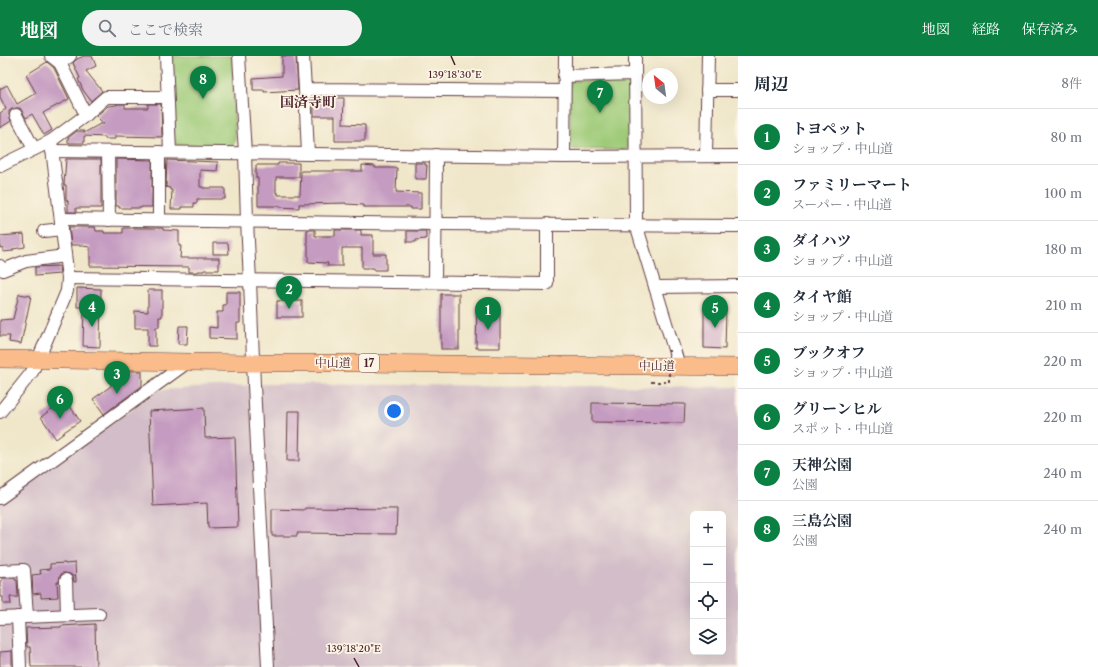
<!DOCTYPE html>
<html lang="ja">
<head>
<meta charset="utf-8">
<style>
  :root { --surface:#fff; --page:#f2f2f3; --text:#1f2937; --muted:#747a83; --line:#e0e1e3; --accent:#0b8043 }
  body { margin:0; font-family:"Libre Caslon Text","Noto Serif JP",serif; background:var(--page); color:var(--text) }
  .controls { position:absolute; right:12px; bottom:12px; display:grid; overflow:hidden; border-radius:6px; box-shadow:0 4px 16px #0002 }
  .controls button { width:36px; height:36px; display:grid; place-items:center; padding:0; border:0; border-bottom:1px solid var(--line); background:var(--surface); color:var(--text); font:20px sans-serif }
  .compass { position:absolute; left:642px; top:12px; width:36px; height:36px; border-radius:50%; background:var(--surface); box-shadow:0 4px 16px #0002; rotate:331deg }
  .you { position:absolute; left:394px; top:355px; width:14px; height:14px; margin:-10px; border:3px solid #fff; border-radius:50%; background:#1a73e8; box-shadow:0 0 0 6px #1a73e833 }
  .badge { display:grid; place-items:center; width:26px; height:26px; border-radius:50%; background:var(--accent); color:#fff; font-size:13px; font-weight:700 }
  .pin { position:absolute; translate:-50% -33px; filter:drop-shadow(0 1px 2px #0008) }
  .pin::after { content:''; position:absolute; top:21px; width:14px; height:12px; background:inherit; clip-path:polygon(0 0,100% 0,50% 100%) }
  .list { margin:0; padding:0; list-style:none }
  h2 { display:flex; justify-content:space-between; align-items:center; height:52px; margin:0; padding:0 16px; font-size:17px }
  h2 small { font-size:13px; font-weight:400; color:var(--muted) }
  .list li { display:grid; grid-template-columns:26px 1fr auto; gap:12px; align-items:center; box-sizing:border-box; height:56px; padding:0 16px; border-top:1px solid var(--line) }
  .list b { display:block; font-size:15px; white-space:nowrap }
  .list p { margin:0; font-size:13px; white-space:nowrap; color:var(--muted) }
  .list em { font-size:13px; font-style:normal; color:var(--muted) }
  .icon { flex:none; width:22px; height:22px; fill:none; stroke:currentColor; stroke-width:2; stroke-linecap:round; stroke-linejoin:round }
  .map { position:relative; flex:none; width:738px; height:611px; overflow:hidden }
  header { display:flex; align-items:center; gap:24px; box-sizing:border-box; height:56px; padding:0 20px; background:var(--accent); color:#fff }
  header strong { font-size:19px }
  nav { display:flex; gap:22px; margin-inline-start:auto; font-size:14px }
  .search { width:280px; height:36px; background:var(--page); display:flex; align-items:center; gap:10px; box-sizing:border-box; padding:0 14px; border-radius:22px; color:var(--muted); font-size:15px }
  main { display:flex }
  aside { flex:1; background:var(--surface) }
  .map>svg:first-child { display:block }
  .industrial { fill:#d2bdc8; fill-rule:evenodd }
  .green { fill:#9dca77; stroke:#747451 }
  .building { fill:#c59bc1 }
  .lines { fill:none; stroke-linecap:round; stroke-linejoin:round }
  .minor-casing { stroke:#633d43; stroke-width:14 }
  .highway-casing { stroke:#633d43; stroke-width:18 }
  .path { stroke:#633d43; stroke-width:2; stroke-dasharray:3 3; stroke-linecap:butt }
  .minor { stroke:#fff; stroke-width:12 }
  .highway { stroke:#f9bc8a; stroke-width:17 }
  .path-bridge { stroke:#633d43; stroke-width:2; stroke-dasharray:3 3; stroke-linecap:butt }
  .ticks { fill:none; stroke:#4a1f2b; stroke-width:1.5 }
  .labels { text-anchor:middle; stroke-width:3.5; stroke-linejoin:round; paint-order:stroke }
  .shield { fill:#fcf5e5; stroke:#7f5f63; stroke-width:1 }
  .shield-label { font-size:11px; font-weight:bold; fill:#4a1f2b }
  .street-label { font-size:12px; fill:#4a1f2b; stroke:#fcf5e5 }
  .quarter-label { font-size:14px; font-weight:bold; fill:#4a1f2b; stroke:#fcf5e5 }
  .ticks-label { font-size:10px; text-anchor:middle; fill:#4a1f2b; stroke:#fcf5e5; stroke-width:3.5; stroke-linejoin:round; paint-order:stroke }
</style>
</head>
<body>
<header>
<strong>地図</strong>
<div class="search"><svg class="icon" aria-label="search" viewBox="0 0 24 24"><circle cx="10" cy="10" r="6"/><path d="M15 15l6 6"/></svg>ここで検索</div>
<nav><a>地図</a><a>経路</a><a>保存済み</a></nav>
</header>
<main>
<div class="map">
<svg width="738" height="611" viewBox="0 0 738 611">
  <rect width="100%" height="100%" fill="#fcf5e5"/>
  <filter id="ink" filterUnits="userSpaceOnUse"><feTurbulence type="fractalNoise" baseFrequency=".025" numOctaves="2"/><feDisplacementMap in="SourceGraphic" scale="8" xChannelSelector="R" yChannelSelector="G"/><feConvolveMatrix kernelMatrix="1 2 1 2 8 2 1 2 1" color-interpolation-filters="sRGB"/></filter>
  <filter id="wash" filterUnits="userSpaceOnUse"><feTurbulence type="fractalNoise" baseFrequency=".012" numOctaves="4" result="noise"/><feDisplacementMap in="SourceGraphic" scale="16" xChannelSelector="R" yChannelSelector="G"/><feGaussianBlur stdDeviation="0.9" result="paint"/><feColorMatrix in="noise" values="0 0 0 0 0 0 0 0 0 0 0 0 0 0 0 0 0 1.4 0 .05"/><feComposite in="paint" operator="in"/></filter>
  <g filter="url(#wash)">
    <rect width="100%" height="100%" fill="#f0e7ca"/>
    <!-- industrial -->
    <g class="industrial">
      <path d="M 258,328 L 738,331 L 738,611 L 270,611 ZM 693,458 L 723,458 L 723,596 L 693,596 Z"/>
      <path d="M 254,329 L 266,611 L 0,611 L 0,448 L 158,334 Z"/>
    </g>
    <!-- green -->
    <g class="green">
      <path d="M 171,0 L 231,0 L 232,1 L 235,85 L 231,90 L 178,90 L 174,85 Z"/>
      <path d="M 627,23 L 630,25 L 630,89 L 625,94 L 573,93 L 570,90 L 570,25 Z"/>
    </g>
    <g id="blocks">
      <!-- building -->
      <g class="building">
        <path d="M 84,0 L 92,0 L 96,10 L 86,15 L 102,35 L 91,45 L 83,34 L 78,23 L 80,22 L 73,7 L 77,3 Z"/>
        <path d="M 282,0 L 296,0 L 298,34 L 264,36 L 264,34 L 253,34 L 253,22 L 282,20 Z"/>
        <path d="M 47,6 L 54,12 L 69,43 L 43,57 L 52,74 L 44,79 L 32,58 L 26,62 L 22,55 L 20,52 L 17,52 L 12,53 L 9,55 L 9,59 L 11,65 L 0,72 L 0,57 L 6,53 L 0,41 L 0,33 L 7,29 L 17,48 L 36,37 L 26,19 Z"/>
        <path d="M 314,42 L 344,42 L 343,68 L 365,69 L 365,85 L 335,85 L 335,60 L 314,60 Z"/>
        <path d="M 117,48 L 125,48 L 125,52 L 148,52 L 148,48 L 161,48 L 162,81 L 115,80 L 115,83 L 105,83 L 105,81 L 84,80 L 84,87 L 68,87 L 68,82 L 77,75 L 84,75 L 84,77 L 100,68 L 104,68 L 96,60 L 108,50 L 117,49 Z"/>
        <path d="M 66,103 L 101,103 L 101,152 L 76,152 L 76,156 L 68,156 L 68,145 L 66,144 L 66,129 L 64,129 Z"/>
        <path d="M 116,103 L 152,104 L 152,151 L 141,151 L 141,152 L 119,152 L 119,150 L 116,150 Z"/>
        <path d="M 167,104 L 218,106 L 217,115 L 200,114 L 200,131 L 203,131 L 203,132 L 225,132 L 225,143 L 197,143 L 197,147 L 194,147 L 194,151 L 182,151 L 182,153 L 171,153 L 172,134 L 170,134 L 170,132 L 166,131 Z"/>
        <path d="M 278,107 L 299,107 L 299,121 L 276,121 L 276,137 L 278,137 L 278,139 L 300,139 L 301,115 L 362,115 L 362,109 L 375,110 L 375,112 L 397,112 L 396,136 L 421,137 L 421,153 L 411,153 L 411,151 L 363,151 L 363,149 L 346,148 L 346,147 L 299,148 L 299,152 L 279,151 L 279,150 L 258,150 L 258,122 L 256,122 L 256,109 L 278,109 Z"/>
        <path d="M 415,107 L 425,107 L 425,109 L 427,109 L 426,123 L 415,123 Z"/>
        <path d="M 69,171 L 95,171 L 96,175 L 104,175 L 104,177 L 123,177 L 123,172 L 163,172 L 163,174 L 179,175 L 179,190 L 181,190 L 180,202 L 219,202 L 219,214 L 204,214 L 204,215 L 198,215 L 198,216 L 189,216 L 189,211 L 90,210 L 90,191 L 82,190 L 82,189 L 71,189 Z"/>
        <path d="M 307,174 L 315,174 L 315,180 L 335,180 L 335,174 L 361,174 L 361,179 L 373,179 L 373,198 L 386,198 L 386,214 L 374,214 L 374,212 L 362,212 L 362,192 L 342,192 L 342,210 L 327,210 L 328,207 L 308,206 L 308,188 L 307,188 Z"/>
        <path d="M 407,175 L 426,175 L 426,183 L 416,184 L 416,186 L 407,186 Z"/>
        <path d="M 24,178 L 25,191 L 13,193 L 13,195 L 3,196 L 3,191 L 0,192 L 0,180 Z"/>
        <path d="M 213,187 L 228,187 L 229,198 L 213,198 Z"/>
        <path d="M 59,210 L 60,218 L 35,220 L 35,211 Z"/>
        <path d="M 77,232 L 101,233 L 100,291 L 83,290 L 84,251 L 77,251 Z"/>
        <path d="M 148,234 L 162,234 L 162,261 L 159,261 L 159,271 L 156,271 L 156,290 L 148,290 L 148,272 L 135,272 L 135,255 L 148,256 Z"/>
        <path d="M 226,236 L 240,236 L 240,267 L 237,267 L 237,283 L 209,282 L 209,271 L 217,272 L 217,256 L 223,256 L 223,249 L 226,249 Z"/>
        <path d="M 19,238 L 31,240 L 21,288 L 9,286 L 10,280 L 0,280 L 0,264 L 13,263 Z"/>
        <rect x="441" y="238" width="18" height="55"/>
        <rect x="277" y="245" width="25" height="16"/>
        <path d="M 477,249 L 498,250 L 498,256 L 500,256 L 500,292 L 476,292 Z"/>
        <path d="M 704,252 L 726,252 L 725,293 L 704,292 Z"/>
        <path d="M 179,270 L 188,270 L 187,288 L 178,288 Z"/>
        <path d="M 114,315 L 142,315 L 142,330 L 104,358 L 93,343 L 111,330 L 111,319 L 114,319 Z"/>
        <path d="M 65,343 L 80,365 L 64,376 L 64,377 L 56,383 L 41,361 Z"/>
        <path d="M 592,347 L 685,348 L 684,367 L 592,366 Z"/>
        <path d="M 204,352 L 205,382 L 235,381 L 238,471 L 208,472 L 207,447 L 153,450 L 149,355 Z"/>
        <path d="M 288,355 L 300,355 L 299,405 L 287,405 Z"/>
        <path d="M 305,452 L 397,453 L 396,478 L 297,477 L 297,480 L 272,480 L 272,453 L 304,454 Z"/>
        <path d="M 65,507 L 65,508 L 75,507 L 76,526 L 74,526 L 73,520 L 70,518 L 65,517 L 62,517 L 60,520 L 59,526 L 57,526 L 58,541 L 41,542 L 41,537 L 33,538 L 32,519 L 41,518 L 40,514 L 50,513 L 50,508 Z"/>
        <path d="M 2,522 L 15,522 L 15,524 L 17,524 L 18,541 L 10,541 L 11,548 L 3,548 L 3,541 L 0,541 L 0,525 L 2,525 Z"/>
        <path d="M 95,568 L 96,611 L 31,611 L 30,591 L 27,591 L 26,572 L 61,571 L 61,570 Z"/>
        <path d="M 12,595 L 12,611 L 0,611 L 0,596 Z"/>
      </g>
    </g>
  </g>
  <g filter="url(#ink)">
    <use href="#blocks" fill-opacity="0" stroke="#633d43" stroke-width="1"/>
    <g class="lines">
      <defs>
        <g id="minor">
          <path d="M 51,0 L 60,7 L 86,59"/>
          <path d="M 166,0 L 170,96"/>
          <path d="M 239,0 L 245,97 L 247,165 L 250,225 L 254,329 L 268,611"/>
          <path d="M 303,0 L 305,33 L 564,35"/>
          <path d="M 635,0 L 636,168 L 679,310"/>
          <path d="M 60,7 L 70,0"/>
          <path d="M 564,20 L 635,18"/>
          <path d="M 305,33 L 308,98"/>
          <path d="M 707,34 L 738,34"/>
          <path d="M 16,59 L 34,93"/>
          <path d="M 52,95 L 564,101 L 738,100"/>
          <path d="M 108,96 L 109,164"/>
          <path d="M 706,100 L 708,0"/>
          <path d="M 564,101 L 565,0"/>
          <path d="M 0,110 L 51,85 L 86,59 L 106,41 L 167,41"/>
          <path d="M 61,163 L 436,168 L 738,170"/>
          <path d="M 159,164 L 159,96"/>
          <path d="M 44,175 L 62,173"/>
          <path d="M 0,210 L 3,214 L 26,205 L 65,200"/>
          <path d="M 68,222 L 547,228 L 547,168"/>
          <path d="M 435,226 L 436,99"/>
          <path d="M 655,231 L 738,230"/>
          <path d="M 0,356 L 32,316 L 43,292 L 67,235 L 68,222 L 51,85"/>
          <path d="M 0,442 L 188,306"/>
          <path d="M 0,515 L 24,514 L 27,561"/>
          <path d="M 66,524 L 67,559"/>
          <path d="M 18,561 L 20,611"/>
          <path d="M 0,562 L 99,558"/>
        </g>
        <path id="highway" d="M 0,303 L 253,307 L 357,307 L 738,311"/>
      </defs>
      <!-- minor casing -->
      <use href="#minor" class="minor-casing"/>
      <!-- highway casing -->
      <use href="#highway" class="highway-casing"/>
      <!-- path -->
      <path class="path" d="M 651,326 L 669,326"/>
      <!-- minor -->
      <use href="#minor" class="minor"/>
      <!-- highway -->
      <use href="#highway" class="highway"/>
      <!-- path-bridge -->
      <path class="path-bridge" d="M 669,326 L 669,294"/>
    </g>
  </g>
  <!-- ticks -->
  <path class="ticks" d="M 451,0 L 455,9M 354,602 L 359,611"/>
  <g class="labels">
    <!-- shield labels -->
    <rect class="shield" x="359" y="298" width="20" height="18" rx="3"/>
    <g class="shield-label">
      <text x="369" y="311">17</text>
    </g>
    <!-- street labels -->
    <g class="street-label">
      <text x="333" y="311">中山道</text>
      <text x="657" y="314">中山道</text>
    </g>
    <!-- quarter labels -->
    <g class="quarter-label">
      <text x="308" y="51">国済寺町</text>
    </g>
  </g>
  <g class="ticks-label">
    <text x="455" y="22">139°18'30"E</text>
    <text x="354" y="596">139°18'20"E</text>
  </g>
</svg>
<div class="controls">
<button>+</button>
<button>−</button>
<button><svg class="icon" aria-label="locate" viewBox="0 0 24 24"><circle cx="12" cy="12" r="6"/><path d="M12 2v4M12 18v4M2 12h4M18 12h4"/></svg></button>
<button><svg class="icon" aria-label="layers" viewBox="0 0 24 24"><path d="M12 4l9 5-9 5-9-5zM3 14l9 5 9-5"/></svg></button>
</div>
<svg class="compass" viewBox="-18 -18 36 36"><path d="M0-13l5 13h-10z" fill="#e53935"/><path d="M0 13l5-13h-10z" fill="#747a83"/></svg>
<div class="you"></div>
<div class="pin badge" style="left:488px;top:274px">1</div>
<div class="pin badge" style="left:289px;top:253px">2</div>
<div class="pin badge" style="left:117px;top:338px">3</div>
<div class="pin badge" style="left:92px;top:271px">4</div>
<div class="pin badge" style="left:715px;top:272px">5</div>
<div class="pin badge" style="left:60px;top:363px">6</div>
<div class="pin badge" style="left:600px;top:57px">7</div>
<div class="pin badge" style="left:203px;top:43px">8</div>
</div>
<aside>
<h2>周辺<small>8件</small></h2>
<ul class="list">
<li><span class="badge">1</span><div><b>トヨペット</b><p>ショップ · 中山道</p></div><em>80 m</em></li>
<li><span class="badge">2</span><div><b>ファミリーマート</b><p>スーパー · 中山道</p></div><em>100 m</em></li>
<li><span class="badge">3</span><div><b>ダイハツ</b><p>ショップ · 中山道</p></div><em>180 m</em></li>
<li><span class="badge">4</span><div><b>タイヤ館</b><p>ショップ · 中山道</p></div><em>210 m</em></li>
<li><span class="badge">5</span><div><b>ブックオフ</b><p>ショップ · 中山道</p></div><em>220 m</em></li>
<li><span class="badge">6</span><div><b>グリーンヒル</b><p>スポット · 中山道</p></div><em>220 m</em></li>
<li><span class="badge">7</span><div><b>天神公園</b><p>公園</p></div><em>240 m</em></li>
<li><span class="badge">8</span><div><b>三島公園</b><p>公園</p></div><em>240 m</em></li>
</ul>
</aside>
</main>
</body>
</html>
